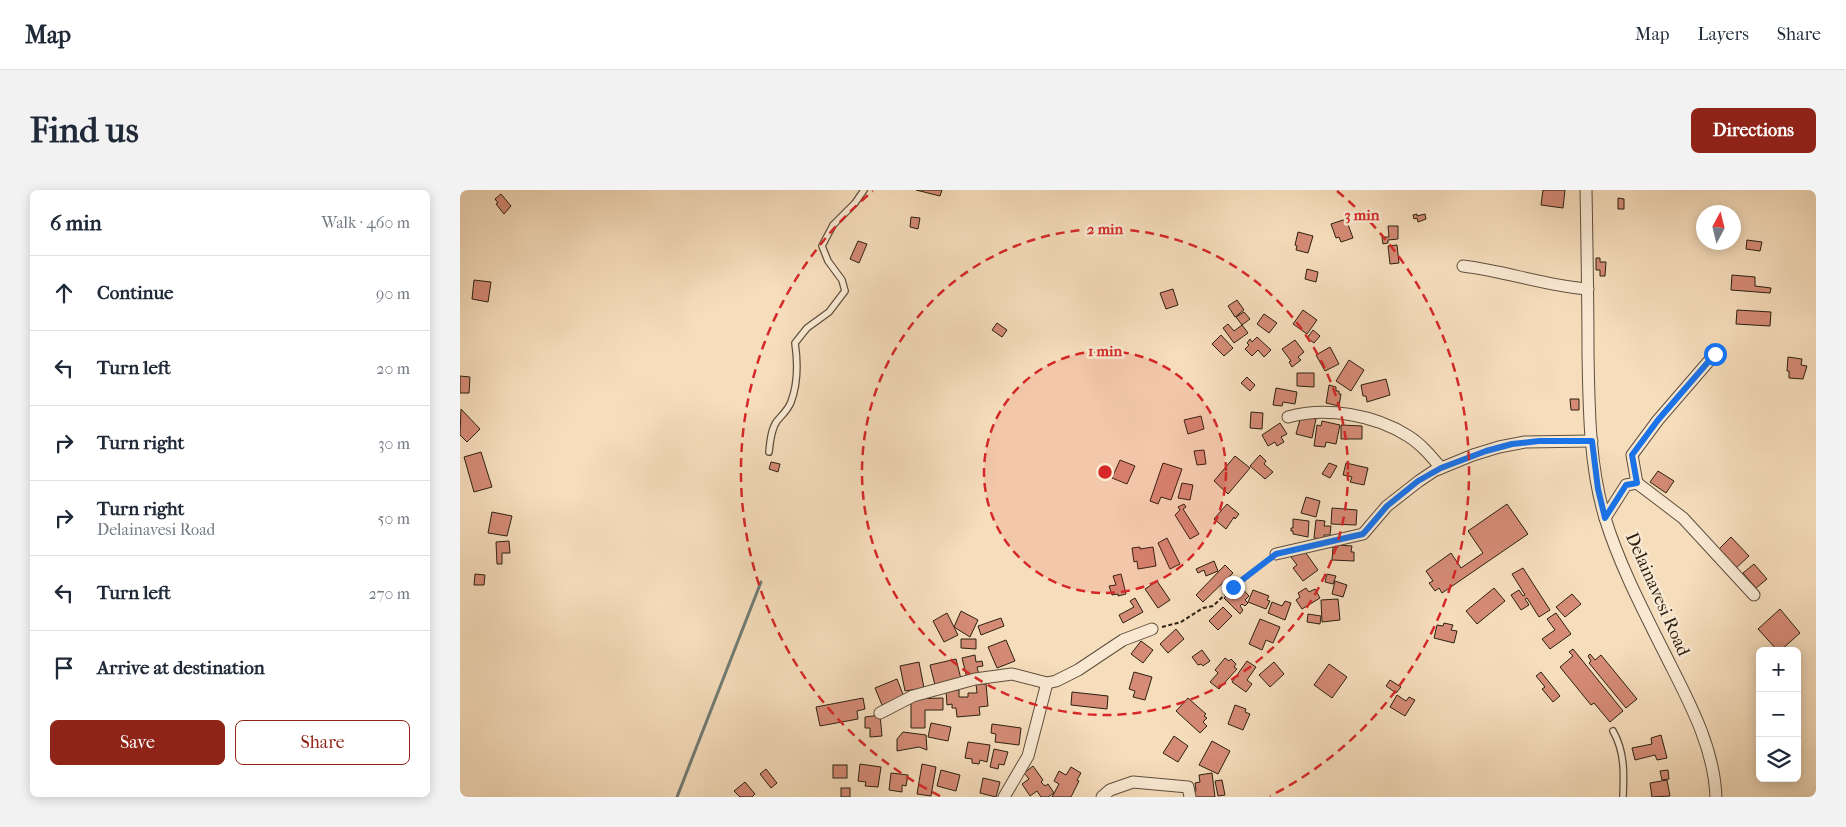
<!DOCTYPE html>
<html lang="en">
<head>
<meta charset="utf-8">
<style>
  :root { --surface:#fff; --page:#f2f2f3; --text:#1f2937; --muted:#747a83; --line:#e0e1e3; --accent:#8f2418 }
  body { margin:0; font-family:"IM FELL French Canon",serif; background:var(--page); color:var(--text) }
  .controls { position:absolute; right:15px; bottom:15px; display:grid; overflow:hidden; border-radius:8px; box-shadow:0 2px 12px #0003 }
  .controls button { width:45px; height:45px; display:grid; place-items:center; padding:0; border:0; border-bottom:1px solid var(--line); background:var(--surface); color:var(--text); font:25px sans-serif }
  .compass { position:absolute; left:1236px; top:15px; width:45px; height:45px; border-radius:50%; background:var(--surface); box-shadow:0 2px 12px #0003; rotate:7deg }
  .stop { position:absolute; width:15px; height:15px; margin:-11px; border:4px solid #1a73e8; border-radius:50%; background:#fff }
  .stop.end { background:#1a73e8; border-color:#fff; box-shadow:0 1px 5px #0008 }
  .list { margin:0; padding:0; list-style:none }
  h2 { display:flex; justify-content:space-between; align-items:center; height:65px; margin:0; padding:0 20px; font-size:21px }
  h2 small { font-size:16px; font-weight:400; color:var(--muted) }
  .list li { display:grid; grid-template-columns:32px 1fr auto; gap:15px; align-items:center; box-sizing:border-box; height:75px; padding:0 20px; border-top:1px solid var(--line) }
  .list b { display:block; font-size:19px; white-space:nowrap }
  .list p { margin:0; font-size:16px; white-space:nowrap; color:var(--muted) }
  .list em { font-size:16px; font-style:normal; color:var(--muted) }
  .actions { display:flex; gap:10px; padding:15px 20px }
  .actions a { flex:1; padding:11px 0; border:1px solid var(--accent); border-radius:8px; text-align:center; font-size:18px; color:var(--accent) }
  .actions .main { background:var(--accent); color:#fff }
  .icon { flex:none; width:28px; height:28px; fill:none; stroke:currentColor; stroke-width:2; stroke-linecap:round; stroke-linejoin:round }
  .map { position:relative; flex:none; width:1356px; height:607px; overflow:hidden; border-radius:8px }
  header { display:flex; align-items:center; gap:30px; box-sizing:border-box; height:70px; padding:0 25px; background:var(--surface); border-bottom:1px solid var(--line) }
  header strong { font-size:24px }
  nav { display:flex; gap:28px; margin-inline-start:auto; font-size:18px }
  .intro { display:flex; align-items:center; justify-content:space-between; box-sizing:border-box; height:120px; padding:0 30px }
  h1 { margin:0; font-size:35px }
  .button { padding:12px 22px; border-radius:8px; background:var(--accent); color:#fff; font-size:18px; font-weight:700 }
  main { display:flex; gap:30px; padding:0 30px }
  aside { flex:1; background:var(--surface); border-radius:8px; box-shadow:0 2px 12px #0003 }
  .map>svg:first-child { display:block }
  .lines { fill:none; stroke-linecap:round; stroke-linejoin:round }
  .stream { stroke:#707c75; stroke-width:3 }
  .building { fill:#d58b76; stroke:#2b2011 }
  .service-casing { stroke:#5e4f3c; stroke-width:8 }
  .minor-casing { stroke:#5e4f3c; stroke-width:13 }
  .path { stroke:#2b2011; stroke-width:2; stroke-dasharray:4 2.5; stroke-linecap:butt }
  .service { stroke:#f9e9d3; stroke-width:5.5 }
  .minor { stroke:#f9e9d3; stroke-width:11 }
  .route { stroke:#1a73e8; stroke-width:6 }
  .ring { fill:none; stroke:#d62828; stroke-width:2.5; stroke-dasharray:9 6 }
  .labels { text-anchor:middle; stroke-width:5; stroke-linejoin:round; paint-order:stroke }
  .street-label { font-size:18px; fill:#2b2011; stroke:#f9e9d3 }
  .centre { fill:#d62828; stroke:#f9e9d3; stroke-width:2.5 }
  .ring-label { font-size:15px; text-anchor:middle; font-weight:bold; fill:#d62828; stroke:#f9e9d3; stroke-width:5; stroke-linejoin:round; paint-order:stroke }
</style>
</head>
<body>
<header>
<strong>Map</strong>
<nav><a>Map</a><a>Layers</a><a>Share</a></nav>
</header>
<div class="intro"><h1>Find us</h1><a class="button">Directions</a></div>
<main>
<aside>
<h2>6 min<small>Walk · 460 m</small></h2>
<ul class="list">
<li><svg class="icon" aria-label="ahead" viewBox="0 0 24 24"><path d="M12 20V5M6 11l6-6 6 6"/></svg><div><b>Continue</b></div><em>90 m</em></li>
<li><svg class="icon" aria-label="left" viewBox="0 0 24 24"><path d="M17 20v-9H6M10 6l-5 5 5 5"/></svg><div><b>Turn left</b></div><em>20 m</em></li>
<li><svg class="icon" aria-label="right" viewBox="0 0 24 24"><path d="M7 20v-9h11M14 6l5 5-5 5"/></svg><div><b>Turn right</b></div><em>30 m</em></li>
<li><svg class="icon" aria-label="right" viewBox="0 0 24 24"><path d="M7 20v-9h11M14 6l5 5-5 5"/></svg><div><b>Turn right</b><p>Delainavesi Road</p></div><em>50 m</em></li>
<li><svg class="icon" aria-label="left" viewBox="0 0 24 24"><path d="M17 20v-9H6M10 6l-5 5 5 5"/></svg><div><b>Turn left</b></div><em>270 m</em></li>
<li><svg class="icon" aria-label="arrive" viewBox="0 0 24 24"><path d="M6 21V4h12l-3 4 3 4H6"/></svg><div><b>Arrive at destination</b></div></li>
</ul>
<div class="actions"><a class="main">Save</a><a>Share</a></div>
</aside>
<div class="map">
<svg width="1356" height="607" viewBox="0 0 1356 607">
  <rect width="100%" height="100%" fill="#f6ddbc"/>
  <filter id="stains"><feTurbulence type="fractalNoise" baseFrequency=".004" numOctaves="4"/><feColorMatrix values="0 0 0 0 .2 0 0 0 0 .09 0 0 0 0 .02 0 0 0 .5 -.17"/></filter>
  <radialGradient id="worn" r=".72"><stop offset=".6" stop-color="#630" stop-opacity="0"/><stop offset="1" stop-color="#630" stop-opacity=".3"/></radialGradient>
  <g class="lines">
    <!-- stream -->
    <path class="stream" d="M 217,607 L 301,392"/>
  </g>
  <!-- building -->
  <g class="building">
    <path d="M 456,0 L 482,0 L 480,6 Z"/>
    <path d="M 1083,0 L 1105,0 L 1103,18 L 1081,15 Z"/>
    <path d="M 41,4 L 51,16 L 44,24 L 36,14 L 38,13 L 35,9 Z"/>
    <path d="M 1158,8 L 1164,9 L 1164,19 L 1158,19 Z"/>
    <path d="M 957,24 L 957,26 L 965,24 L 966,29 L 958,32 L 957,28 L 954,29 L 953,25 Z"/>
    <path d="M 451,27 L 460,28 L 458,39 L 450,37 Z"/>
    <path d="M 886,29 L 893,48 L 881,52 L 879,47 L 876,48 L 871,34 Z"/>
    <path d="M 928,36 L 938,36 L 938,49 L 928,50 L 928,53 L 923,54 L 922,47 L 929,47 Z"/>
    <path d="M 838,42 L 853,46 L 848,63 L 836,60 L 837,56 L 835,55 Z"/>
    <path d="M 1287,50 L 1302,52 L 1300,61 L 1286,59 Z"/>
    <path d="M 398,51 L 407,54 L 399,73 L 390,69 Z"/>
    <path d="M 937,55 L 939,73 L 930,74 L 928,56 Z"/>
    <path d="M 1136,68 L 1140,68 L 1140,72 L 1146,72 L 1145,86 L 1140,86 L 1140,80 L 1136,80 Z"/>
    <path d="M 847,79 L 858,82 L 856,92 L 845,89 Z"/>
    <path d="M 1272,85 L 1295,87 L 1295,96 L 1311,98 L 1310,103 L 1271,100 Z"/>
    <path d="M 14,90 L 31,92 L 28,112 L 12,109 Z"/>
    <path d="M 713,99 L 718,115 L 706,119 L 700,103 Z"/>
    <path d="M 777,110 L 784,120 L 775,127 L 768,116 Z"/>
    <path d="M 843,120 L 857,130 L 847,144 L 833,134 Z"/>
    <path d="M 1277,120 L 1311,122 L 1310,136 L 1276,134 Z"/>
    <path d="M 784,122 L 790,129 L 782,135 L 776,127 Z"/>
    <path d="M 804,124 L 817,133 L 809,143 L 797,134 Z"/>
    <path d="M 537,133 L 547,140 L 542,147 L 532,140 Z"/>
    <path d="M 768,134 L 774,141 L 782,135 L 788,143 L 774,153 L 763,138 Z"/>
    <path d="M 853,140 L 860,146 L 854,153 L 847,148 Z"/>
    <path d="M 761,145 L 773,158 L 764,166 L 752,154 Z"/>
    <path d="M 797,147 L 811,160 L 804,167 L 798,160 L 792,166 L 785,159 L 789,155 L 787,153 L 790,149 L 792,152 Z"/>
    <path d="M 835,150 L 844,162 L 838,167 L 841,170 L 832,177 L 829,172 L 831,171 L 822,159 Z"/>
    <path d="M 870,157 L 879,174 L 865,181 L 856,165 Z"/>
    <path d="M 1328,167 L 1342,169 L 1341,175 L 1347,176 L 1343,189 L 1329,188 L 1329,181 L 1327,181 Z"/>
    <path d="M 889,170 L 904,180 L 891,201 L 876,191 Z"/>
    <path d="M 837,183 L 854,183 L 854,197 L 837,196 Z"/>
    <path d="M 0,186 L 10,187 L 9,203 L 0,203 Z"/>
    <path d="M 787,187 L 795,195 L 790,201 L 781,193 Z"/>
    <path d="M 926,189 L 930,205 L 907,212 L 906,206 L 903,206 L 901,195 Z"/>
    <path d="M 869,195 L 876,197 L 876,201 L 879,201 L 879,204 L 881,204 L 879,216 L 866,213 Z"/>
    <path d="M 816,198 L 837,202 L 835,214 L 823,212 L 822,216 L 813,215 Z"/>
    <path d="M 1110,209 L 1119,209 L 1119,220 L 1111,220 Z"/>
    <path d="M 1,219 L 20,239 L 7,252 L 0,245 Z"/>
    <path d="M 791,222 L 803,223 L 802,239 L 790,238 Z"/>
    <path d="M 741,226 L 744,239 L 728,244 L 724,230 Z"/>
    <path d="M 841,226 L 856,229 L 852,248 L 836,244 Z"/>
    <path d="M 862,231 L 880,235 L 876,254 L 866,252 L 865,257 L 854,256 L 857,235 L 861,236 Z"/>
    <path d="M 820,233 L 827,244 L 821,247 L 824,252 L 817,256 L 815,252 L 808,256 L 802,245 Z"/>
    <path d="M 881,235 L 902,236 L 902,249 L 881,249 Z"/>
    <path d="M 744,260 L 746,274 L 737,275 L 734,261 Z"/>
    <path d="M 21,262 L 32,297 L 14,302 L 4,267 Z"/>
    <path d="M 800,265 L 806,271 L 804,274 L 813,282 L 805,289 L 790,276 Z"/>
    <path d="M 775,266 L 790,278 L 768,304 L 754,291 Z"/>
    <path d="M 660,270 L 675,276 L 667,294 L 652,288 Z"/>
    <path d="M 311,272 L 320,274 L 318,282 L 309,279 Z"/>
    <path d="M 703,273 L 722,279 L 711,310 L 701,307 L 698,314 L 690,311 Z"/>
    <path d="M 869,273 L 877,276 L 870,288 L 862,284 Z"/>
    <path d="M 886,273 L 908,278 L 904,295 L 890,292 L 892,287 L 883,285 Z"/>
    <path d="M 1198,281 L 1214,291 L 1206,303 L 1190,292 Z"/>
    <path d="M 722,293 L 733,295 L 730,310 L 718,308 Z"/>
    <path d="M 846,307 L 860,311 L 856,327 L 841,323 Z"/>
    <path d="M 724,314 L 726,317 L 723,319 L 739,344 L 730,349 L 715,325 L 720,320 L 718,317 Z"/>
    <path d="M 767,314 L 779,324 L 775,329 L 774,327 L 766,339 L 754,329 Z"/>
    <path d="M 1047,314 L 1068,344 L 982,403 L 979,398 L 975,401 L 969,393 L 973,391 L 966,381 L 991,363 L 1001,378 L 1023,363 L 1008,341 Z"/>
    <path d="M 872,318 L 897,320 L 896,335 L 871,334 Z"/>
    <path d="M 32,322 L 52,326 L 47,346 L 28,343 Z"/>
    <path d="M 833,329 L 849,331 L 848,347 L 833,344 L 833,341 L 831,341 L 831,338 L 833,338 Z"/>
    <path d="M 856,330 L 865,331 L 864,336 L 871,336 L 870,345 L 864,345 L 864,349 L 854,348 Z"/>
    <path d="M 1271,347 L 1289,366 L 1275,379 L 1257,361 Z"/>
    <path d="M 707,348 L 720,374 L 710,379 L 698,353 Z"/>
    <path d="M 49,351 L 50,363 L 42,363 L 42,374 L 37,374 L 36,352 Z"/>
    <path d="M 878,355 L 892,356 L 891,362 L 894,362 L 894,371 L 872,370 L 873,357 L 878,357 Z"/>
    <path d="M 680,357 L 680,359 L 693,357 L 696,376 L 678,379 L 677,371 L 674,372 L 672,358 Z"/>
    <path d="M 843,359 L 858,380 L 843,391 L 833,378 L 837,375 L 831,367 Z"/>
    <path d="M 754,371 L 758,381 L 746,386 L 744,380 L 738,383 L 736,379 Z"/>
    <path d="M 1294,374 L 1307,389 L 1296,398 L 1283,383 Z"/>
    <path d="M 765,375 L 773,383 L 743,412 L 736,405 Z"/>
    <path d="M 1063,378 L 1090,420 L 1079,427 L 1067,408 L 1065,409 L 1069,415 L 1061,420 L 1051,405 L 1059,400 L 1063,406 L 1065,405 L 1052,384 Z"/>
    <path d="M 15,384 L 25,385 L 24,395 L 14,395 Z"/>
    <path d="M 661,384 L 666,404 L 658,406 L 658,404 L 652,405 L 649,396 L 656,395 L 653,386 Z"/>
    <path d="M 867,384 L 876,386 L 873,394 L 865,392 Z"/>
    <path d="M 697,391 L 710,410 L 698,418 L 685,399 Z"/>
    <path d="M 875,391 L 887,395 L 883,407 L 872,404 Z"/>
    <path d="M 778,394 L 789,406 L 785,410 L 788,413 L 785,416 L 782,414 L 780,416 L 783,420 L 780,424 L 764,408 Z"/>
    <path d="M 846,398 L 849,402 L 855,399 L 860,408 L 842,419 L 836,410 L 840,407 L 838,403 Z"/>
    <path d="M 1034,398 L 1045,411 L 1017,434 L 1006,421 Z"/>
    <path d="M 793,400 L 809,406 L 807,410 L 810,411 L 806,419 L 788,412 Z"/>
    <path d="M 1112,404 L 1121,414 L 1105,427 L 1096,417 Z"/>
    <path d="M 675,408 L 683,422 L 663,433 L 659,425 L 674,417 L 670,411 Z"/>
    <path d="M 878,409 L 880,430 L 862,432 L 861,410 Z"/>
    <path d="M 825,411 L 831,413 L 825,430 L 808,423 L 812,412 L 822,416 Z"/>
    <path d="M 763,417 L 772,426 L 758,440 L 749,431 Z"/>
    <path d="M 1320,419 L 1340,443 L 1320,461 L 1318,461 L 1298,439 Z"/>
    <path d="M 501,421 L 518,430 L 510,447 L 494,437 Z"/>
    <path d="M 487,423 L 498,445 L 484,452 L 473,431 Z"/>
    <path d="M 1096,423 L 1111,444 L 1090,459 L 1082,449 L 1095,440 L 1087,429 Z"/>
    <path d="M 848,424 L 861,426 L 860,434 L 847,432 Z"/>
    <path d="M 541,428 L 544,436 L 521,445 L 518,436 Z"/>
    <path d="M 800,429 L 820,437 L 813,453 L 806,450 L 802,460 L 789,454 Z"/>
    <path d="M 984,433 L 993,435 L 991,440 L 997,441 L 994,453 L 974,448 L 977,435 L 983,436 Z"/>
    <path d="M 716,439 L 724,449 L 708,463 L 700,454 Z"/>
    <path d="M 501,449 L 516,449 L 516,459 L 501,458 Z"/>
    <path d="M 546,450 L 555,471 L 537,478 L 528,457 Z"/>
    <path d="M 681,451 L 693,460 L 683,473 L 671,464 Z"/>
    <path d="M 1113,459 L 1163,521 L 1150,532 L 1134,513 L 1131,515 L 1100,477 L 1113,466 L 1109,462 Z"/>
    <path d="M 742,460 L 750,471 L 743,476 L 741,474 L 738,475 L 732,467 Z"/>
    <path d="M 1130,464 L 1135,470 L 1141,465 L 1177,509 L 1166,518 L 1129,473 L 1131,471 L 1128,466 Z"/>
    <path d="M 515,465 L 516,472 L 522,471 L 523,476 L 517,477 L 519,485 L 507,488 L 502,468 Z"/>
    <path d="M 765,468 L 769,471 L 771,469 L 776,474 L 774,477 L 777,479 L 759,499 L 750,492 L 758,483 L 755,480 Z"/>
    <path d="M 496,469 L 501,489 L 475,495 L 470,475 Z"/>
    <path d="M 787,471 L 796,477 L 787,490 L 792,494 L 786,502 L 772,492 Z"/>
    <path d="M 459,472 L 464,498 L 445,501 L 440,476 Z"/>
    <path d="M 814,472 L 824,484 L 810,497 L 799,485 Z"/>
    <path d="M 869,474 L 887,487 L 872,508 L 854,495 Z"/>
    <path d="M 674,482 L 692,487 L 685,510 L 673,507 L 675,501 L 669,499 Z"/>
    <path d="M 1081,482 L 1100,506 L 1093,512 L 1082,499 L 1085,497 L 1076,486 Z"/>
    <path d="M 437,489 L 444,507 L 422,515 L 415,498 Z"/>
    <path d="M 930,490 L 941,497 L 936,503 L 926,496 Z"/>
    <path d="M 516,494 L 526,494 L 528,516 L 519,517 L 520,525 L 497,527 L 496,518 L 492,518 L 492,514 L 487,515 L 486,501 L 499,500 L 499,507 L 508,507 L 508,503 L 517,503 Z"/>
    <path d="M 612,502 L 648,506 L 647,519 L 611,515 Z"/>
    <path d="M 937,505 L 946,511 L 949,507 L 955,510 L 945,526 L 930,517 Z"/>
    <path d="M 403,508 L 405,519 L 397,521 L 398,529 L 360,536 L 356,517 Z"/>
    <path d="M 483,508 L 483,520 L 465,520 L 465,538 L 451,538 L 451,509 Z"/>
    <path d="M 728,508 L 746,524 L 744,526 L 747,528 L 743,532 L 747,536 L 740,543 L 716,521 Z"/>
    <path d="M 775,515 L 786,519 L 785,522 L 790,524 L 783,540 L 768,534 Z"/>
    <path d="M 420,525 L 422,546 L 410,547 L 410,538 L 405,538 L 405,527 Z"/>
    <path d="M 471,533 L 491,537 L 488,551 L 468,547 Z"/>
    <path d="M 532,534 L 561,538 L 559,555 L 535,552 L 536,544 L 531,543 Z"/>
    <path d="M 443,542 L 466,545 L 467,560 L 459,557 L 437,561 L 437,549 Z"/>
    <path d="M 1201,545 L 1207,568 L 1197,570 L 1195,565 L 1175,570 L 1172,558 L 1192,554 L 1191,548 Z"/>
    <path d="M 714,546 L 728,556 L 718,572 L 703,563 Z"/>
    <path d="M 752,551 L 770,561 L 758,584 L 739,575 Z"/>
    <path d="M 508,552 L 530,555 L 527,572 L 520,570 L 519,574 L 512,573 L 512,569 L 505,568 Z"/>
    <path d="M 534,559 L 548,562 L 544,575 L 539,574 L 538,579 L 530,577 Z"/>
    <path d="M 400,574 L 421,577 L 418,597 L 405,596 L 406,592 L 398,591 Z"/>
    <path d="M 462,574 L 476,577 L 471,606 L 457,604 Z"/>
    <rect x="373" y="575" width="14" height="13"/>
    <path d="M 573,576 L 583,590 L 581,592 L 585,596 L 588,594 L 594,603 L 588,607 L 581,607 L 577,601 L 570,606 L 562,594 L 569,589 L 564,583 Z"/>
    <path d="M 611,577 L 621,583 L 617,590 L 619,591 L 611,607 L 592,607 L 599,594 L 594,591 L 599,581 L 606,585 Z"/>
    <path d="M 306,579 L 317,593 L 311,598 L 300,584 Z"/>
    <path d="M 481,580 L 500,585 L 496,601 L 477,596 Z"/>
    <path d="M 1208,580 L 1209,589 L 1202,590 L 1200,581 Z"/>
    <path d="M 431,583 L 448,585 L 446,596 L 442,595 L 442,602 L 429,600 Z"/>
    <path d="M 752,583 L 755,607 L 733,607 L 732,601 L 736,601 L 735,593 L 740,592 L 739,585 Z"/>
    <path d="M 523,588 L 540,592 L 536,607 L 520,603 Z"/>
    <path d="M 762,590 L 765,605 L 758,606 L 755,591 Z"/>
    <path d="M 1207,590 L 1210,606 L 1192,607 L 1190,593 Z"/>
    <path d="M 285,592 L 295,604 L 292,607 L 280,607 L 274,601 Z"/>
    <rect x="381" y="598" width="9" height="9"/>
  </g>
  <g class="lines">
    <defs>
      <g id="service">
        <path d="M 309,262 C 310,252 311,239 317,231 C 322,225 328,220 331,212 C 338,193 338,173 335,153 L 347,138 L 369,122 L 385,101 L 382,90 L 368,71 L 362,56 L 373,35 L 395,13 L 404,0"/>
        <path d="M 1153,541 C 1165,562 1164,584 1163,607"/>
      </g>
      <g id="minor">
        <path d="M 1126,0 C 1127,54 1128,108 1128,163 C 1129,217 1129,275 1145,328 C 1159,374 1184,422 1206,466 C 1228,510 1254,556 1256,607"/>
        <path d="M 1003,76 C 1045,81 1086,96 1128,99"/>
        <path d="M 828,227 C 866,216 915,225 948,246 C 961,254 971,266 981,278"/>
        <path d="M 1177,293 L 1223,328 L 1294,405"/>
        <path d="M 1145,328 L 1166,295 L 1177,293 L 1172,265 L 1198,230 L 1255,164"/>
        <path d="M 816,364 L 903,344 L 927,316 L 959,291 L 974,281 L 1013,265 L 1039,257 L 1065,252 L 1132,251"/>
        <path d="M 420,523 L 453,506 L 515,489 L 552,484 L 587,493 L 596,491 L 618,480 L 663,450 L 692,439"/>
        <path d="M 544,607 L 568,566 L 587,493"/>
        <path d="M 642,607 L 650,600 L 673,592 L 728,597 L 730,607"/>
      </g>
    </defs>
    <!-- service casing -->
    <use href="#service" class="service-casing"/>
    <!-- minor casing -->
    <use href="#minor" class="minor-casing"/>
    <!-- path -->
    <path class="path" d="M 702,437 L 721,432 L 743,418 L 753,416 L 773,397 L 808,370"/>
    <!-- service -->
    <use href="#service" class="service"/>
    <!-- minor -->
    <use href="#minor" class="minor"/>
  </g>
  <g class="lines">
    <!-- route -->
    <path class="route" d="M 773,397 L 816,364 L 903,344 L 927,316 L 958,291 L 981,278 L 1026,261 L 1052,254 L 1079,251 L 1132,251 L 1138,299 L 1145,328 L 1166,295 L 1177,293 L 1172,265 L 1198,230 L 1255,164"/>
  </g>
  <!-- distance rings -->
  <circle cx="645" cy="282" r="121" fill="#d62828" fill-opacity=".12"/>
  <g class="ring">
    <circle cx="645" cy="282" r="121"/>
    <circle cx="645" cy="282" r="243"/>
    <path d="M480 606A364 364 0 0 1 413 1M877 1A364 364 0 0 1 810 606"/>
  </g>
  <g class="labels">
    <!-- street labels -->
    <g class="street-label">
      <text transform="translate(1198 404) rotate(66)" y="6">Delainavesi Road</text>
    </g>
  </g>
  <circle cx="645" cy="282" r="8" class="centre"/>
  <g class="ring-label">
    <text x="902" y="30">3 min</text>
    <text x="645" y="44">2 min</text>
    <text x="645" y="166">1 min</text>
  </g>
  <rect width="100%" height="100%" filter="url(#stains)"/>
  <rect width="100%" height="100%" fill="url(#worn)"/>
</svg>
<div class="controls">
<button>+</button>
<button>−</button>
<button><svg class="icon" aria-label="layers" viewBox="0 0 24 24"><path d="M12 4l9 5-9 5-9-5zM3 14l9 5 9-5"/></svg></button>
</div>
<svg class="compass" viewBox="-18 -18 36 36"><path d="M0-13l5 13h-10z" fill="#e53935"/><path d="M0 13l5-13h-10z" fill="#747a83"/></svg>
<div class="stop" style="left:1255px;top:164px"></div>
<div class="stop end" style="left:773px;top:397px"></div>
</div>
</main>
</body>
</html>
